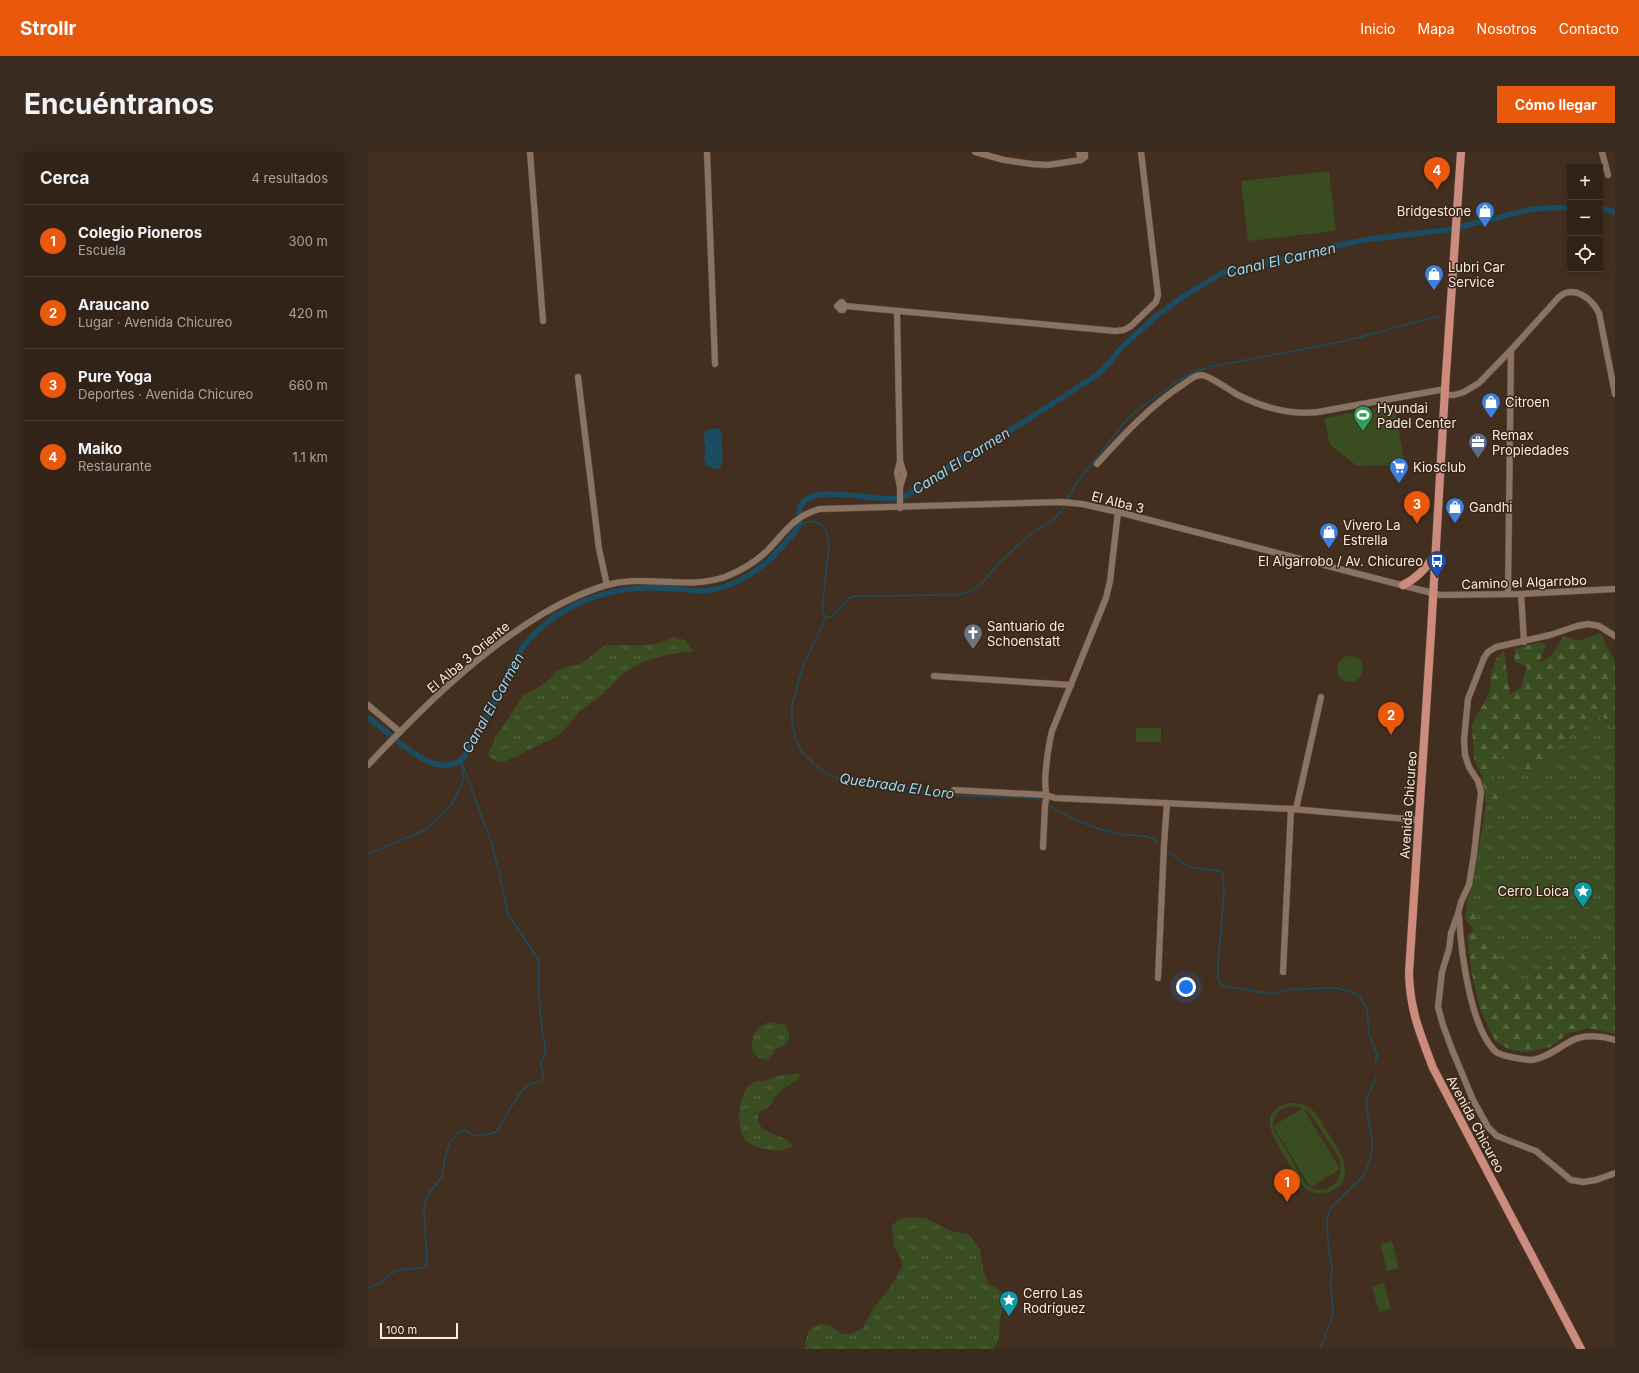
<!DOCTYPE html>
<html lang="es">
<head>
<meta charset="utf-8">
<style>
  :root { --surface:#322318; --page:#3a2b21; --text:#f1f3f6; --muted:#a8a4a2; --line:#4d4037; --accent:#ea580c }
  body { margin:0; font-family:Inter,sans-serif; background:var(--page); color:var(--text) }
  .controls { position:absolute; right:12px; top:12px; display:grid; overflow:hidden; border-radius:0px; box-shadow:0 2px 10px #0003 }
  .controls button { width:36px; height:36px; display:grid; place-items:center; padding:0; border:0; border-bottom:1px solid var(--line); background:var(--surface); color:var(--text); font:20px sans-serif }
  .scale { position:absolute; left:12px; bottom:10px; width:78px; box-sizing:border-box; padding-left:4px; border:2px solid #faede3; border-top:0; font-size:11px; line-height:14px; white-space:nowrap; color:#faede3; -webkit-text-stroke:3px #382516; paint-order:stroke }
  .you { position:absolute; left:818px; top:835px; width:14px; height:14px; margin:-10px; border:3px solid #fff; border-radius:50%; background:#1a73e8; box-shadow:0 0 0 6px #1a73e833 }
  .badge { display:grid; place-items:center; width:26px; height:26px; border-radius:50%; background:var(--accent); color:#fff; font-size:13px; font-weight:700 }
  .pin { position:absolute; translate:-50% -33px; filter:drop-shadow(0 1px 2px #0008) }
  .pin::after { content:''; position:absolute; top:21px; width:14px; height:12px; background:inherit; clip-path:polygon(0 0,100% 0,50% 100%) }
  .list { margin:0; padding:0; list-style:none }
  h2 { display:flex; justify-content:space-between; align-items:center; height:52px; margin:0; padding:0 16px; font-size:17px }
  h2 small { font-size:13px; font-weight:400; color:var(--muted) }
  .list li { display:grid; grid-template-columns:26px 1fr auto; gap:12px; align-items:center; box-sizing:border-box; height:72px; padding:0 16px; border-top:1px solid var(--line) }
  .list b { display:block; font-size:15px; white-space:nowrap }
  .list p { margin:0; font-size:13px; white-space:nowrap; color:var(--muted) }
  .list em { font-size:13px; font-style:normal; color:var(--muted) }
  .icon { flex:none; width:22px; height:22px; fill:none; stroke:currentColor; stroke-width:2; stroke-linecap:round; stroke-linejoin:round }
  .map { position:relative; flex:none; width:1247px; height:1197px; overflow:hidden; border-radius:0px }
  header { display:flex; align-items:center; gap:24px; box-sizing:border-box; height:56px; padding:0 20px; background:var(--accent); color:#fff }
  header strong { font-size:19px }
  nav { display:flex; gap:22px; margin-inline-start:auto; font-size:14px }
  .intro { display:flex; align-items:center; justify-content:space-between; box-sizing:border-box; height:96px; padding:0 24px }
  h1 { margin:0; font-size:28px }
  .button { padding:10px 18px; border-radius:0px; background:var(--accent); color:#fff; font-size:14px; font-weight:700 }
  main { display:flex; gap:24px; padding:0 24px }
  aside { flex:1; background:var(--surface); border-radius:0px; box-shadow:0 2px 10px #0003 }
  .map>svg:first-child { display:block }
  .grass { fill:url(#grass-tufts) }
  .forest { fill:url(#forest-firs) }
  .pitch { fill:#3a4d20; fill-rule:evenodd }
  .water { fill:#1a4d61 }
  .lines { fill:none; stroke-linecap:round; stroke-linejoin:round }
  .stream { stroke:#1a4d61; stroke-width:1.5 }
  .canal { stroke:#1a4d61; stroke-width:5.5 }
  .minor-casing { stroke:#5f4f41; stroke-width:7 }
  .major-casing { stroke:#5f4f41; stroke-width:9 }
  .minor { stroke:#8a7361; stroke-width:6 }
  .major { stroke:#cd8b7d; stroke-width:8 }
  .labels { text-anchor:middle; stroke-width:3; stroke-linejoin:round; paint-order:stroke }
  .poi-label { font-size:13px; fill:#faede3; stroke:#382516; text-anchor:start }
  .street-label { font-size:13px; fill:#faede3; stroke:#382516 }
  .water-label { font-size:14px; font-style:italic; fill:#97dbfb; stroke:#382516 }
</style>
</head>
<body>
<header>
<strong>Strollr</strong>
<nav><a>Inicio</a><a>Mapa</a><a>Nosotros</a><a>Contacto</a></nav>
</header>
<div class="intro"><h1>Encuéntranos</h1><a class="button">Cómo llegar</a></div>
<main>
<aside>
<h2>Cerca<small>4 resultados</small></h2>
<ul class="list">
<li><span class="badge">1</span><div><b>Colegio Pioneros</b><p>Escuela</p></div><em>300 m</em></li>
<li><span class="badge">2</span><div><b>Araucano</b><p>Lugar · Avenida Chicureo</p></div><em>420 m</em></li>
<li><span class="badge">3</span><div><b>Pure Yoga</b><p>Deportes · Avenida Chicureo</p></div><em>660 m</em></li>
<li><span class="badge">4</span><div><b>Maiko</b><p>Restaurante</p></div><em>1.1 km</em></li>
</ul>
</aside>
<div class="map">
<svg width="1247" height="1197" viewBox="0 0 1247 1197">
  <defs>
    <pattern id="grass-tufts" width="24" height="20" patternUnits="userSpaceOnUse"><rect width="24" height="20" fill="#3a4d20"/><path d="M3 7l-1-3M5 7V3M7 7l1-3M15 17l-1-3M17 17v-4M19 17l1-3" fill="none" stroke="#576740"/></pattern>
    <pattern id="forest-firs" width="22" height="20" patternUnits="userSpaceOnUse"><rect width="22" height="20" fill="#3a4d20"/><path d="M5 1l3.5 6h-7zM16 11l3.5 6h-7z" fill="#576740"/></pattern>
  </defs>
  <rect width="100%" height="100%" fill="#432f20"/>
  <!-- grass -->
  <g class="grass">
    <path d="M 304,485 L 317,488 L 325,499 L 321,501 L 316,500 L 294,504 L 275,510 L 258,520 L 252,524 L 241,536 L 226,549 L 211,560 L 197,577 L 188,585 L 136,610 C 129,611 125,608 120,603 L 127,586 L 154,545 L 158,541 L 165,539 L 178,530 L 190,518 L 200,514 L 213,512 L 238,493 L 282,493 L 294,490 Z"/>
    <path d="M 1233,562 L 1246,579 L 1247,594 L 1247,785 L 1232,803 L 1207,795 L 1190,810 L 1153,830 L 1138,822 L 1117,780 L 1099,750 L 1105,731 L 1118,653 L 1145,649 L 1145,641 L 1122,634 L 1137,598 L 1154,601 L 1176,619 L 1188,597 L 1206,575 L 1224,574 Z"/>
    <path d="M 401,870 L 417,873 L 421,880 L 421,887 L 416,894 L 408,897 L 402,907 C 395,909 391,906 385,901 C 381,886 387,876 401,870 Z"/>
    <path d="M 423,922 L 431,922 L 432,923 L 431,927 L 413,938 L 406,946 L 404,952 L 391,961 C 384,982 415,981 425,993 C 416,1004 381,997 375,985 C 368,970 370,940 385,931 C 389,928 395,930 400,928 C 403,928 405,925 408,924 C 413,923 418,923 423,922 Z"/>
    <path d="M 546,1065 L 560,1067 L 583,1079 L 600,1082 L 612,1097 L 615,1117 L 620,1131 L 631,1138 L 637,1144 C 638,1153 634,1158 632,1166 C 630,1180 635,1182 626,1197 L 436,1197 L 440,1180 L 443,1177 L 452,1172 L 461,1173 L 474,1182 L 483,1182 L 495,1176 L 505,1156 L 520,1139 L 534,1115 L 533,1107 L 526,1094 L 524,1073 L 532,1067 Z"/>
  </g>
  <!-- forest -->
  <g class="forest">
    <path d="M 1232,481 L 1247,510 L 1247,594 L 1246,579 L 1233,562 L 1224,574 L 1206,575 L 1188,597 L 1176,619 L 1155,618 L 1154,602 L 1137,598 L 1122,634 L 1145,641 L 1145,650 L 1118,653 L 1114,624 L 1106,607 L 1104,573 L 1122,539 L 1123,522 L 1128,507 L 1136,499 L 1142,543 L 1153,535 L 1159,515 L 1146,509 L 1147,497 L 1172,490 L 1178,493 L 1171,511 L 1183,504 L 1196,484 L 1211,489 Z"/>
    <path d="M 1099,750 L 1117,780 L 1138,822 L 1153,830 L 1190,810 L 1207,795 L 1232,803 L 1247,785 L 1247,882 L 1220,876 L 1201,881 L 1182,895 L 1161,900 L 1143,898 L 1128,890 L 1113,860 L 1104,822 L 1099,784 L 1106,778 L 1097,767 Z"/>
  </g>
  <!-- pitch -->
  <g class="pitch">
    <path d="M 961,19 L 968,79 L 880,89 L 873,29 Z"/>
    <path d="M 1026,253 L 1037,313 L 989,314 L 962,293 L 956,266 Z"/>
    <circle cx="982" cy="517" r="13"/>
    <rect x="768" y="576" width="25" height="14"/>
    <path d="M 922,951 C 929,951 936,952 942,956 C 950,962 955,973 960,981 C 971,998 992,1028 961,1040 C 952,1043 943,1041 936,1035 C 929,1025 923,1015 917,1005 C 906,987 887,958 922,951 ZM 929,954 L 935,956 L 905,974 L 942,1035 L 939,1034 L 905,976 C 904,961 915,954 929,954 ZM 935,956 L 943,963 L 970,1004 C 979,1024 964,1044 942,1036 L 972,1017 Z"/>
    <path d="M 1024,1089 L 1031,1116 L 1019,1119 L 1012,1092 Z"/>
    <path d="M 1016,1131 L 1023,1157 L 1011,1160 L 1004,1134 Z"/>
  </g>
  <!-- water -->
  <path class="water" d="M 345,276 L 351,277 C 357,284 353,289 354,296 C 355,307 357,324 339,314 L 336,307 L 338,296 L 335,283 L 339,278 Z"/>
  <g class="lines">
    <!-- stream -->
    <g class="stream">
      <path d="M 698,349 L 709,330 L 761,265 L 803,233 L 826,220 L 841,215 L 973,190 L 1071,164"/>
      <path d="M 431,374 L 442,369 L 451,371 L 458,378 L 461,391 L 454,460 L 458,465 L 435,514 L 424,553 L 424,571 L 428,587 L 434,600 L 447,613 L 463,624 L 477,629 L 533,635 L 569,643 L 666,646 L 677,649"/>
      <path d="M 458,465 L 464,465 L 480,447 L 486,444 L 589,443 L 601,440 L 614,431 L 632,410 L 659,385 L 686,367 L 694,358 L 696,353"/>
      <path d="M 679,651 C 696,666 736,680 758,683 C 770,684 781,682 790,690"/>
      <path d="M 801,700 C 809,706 816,714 826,716 C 837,718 844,716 855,721 L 856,741 L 850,814 L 850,828 L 855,834 L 861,835 L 904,842 L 926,837 L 970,836 L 986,841 L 992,845 L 999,856 L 1001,883 L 1009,902 L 1007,912"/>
      <path d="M 0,702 L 57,678 L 84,652 L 96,626 L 93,612"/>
      <path d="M 0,1136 L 13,1131 L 23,1121 L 37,1117 L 57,1116 L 59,1109 L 56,1057 L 59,1044 L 75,1023 L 76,1010 L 82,989 L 90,981 L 97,978 L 106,984 L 123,982 L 129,979 L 148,947 L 155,938 L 161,932 L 173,929 L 176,924 L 173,912 L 177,901 L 177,891 L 174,880 L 171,845 L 171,808 L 141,764 L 124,692 L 93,608"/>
      <path d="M 952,1197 L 965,1163 L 963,1133 L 964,1116 L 960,1091 L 959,1067 L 963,1055 L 989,1031 L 996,1022 L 1001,1011 L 1004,1000 L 1004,988 L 998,953 L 999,945 L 1008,925"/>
    </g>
    <!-- canal -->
    <g class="canal">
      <path d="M 1232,56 L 1247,60"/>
      <path d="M 0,566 C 24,580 68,635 97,604 C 109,582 122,560 133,537 C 139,526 143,513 150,502 C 179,460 224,439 274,436 C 294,435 315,438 335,439 C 367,436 396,417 416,392 C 421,386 429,380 431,372 C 433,367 430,360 432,354 C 450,327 512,355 538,344 L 589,309 L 659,268 L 729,223 L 741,211 L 752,197 L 787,165 L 813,146 L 854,121 L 995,88 L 1079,78 L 1165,57 L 1202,55"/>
    </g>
    <defs>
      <g id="minor">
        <path d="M 162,0 L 175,169"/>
        <path d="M 339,0 L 347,212"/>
        <path d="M 607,0 L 636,8 L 664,12 L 680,13 L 713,8 L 717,5 L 717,0"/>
        <path d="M 711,0 L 713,8"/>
        <path d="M 1234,0 L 1240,23"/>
        <path d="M 477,154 L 475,158 L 473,158 L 469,154 L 472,151 L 474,150 L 477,154 L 747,179 L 756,178 L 763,174 L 788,150 L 790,143 L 773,0"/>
        <path d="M 529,159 L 532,309 L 529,321 L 532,335 L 532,356"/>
        <path d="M 210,225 L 231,397 L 239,433"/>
        <path d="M 1077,243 L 1086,243 L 1096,240 L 1111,231 L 1143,198 L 1191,145 C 1206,132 1224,147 1231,161 L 1247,242"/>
        <path d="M 729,312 C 756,282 783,253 817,231 C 821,228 827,223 833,223 C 839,222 863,239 870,243 C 896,256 922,263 950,260 L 1077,237"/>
        <path d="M 532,335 L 536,322 L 532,309"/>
        <path d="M 750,360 L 742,429 L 738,446 L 684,579 C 681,591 674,632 679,643 L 687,646 L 923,657 L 1051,668"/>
        <path d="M 1140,442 L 1143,198"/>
        <path d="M 1153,442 L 1156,490"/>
        <path d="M 1247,484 L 1231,474 L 1220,472 L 1209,474 L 1182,483 L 1128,495 L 1120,500 L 1116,506 L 1100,547 L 1096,588 L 1097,603 L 1101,615 L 1110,629 L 1113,640 L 1106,702 L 1101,733 L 1093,750 L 1090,762 L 1083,781 L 1081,797 L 1074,820 L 1070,855 L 1075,873 L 1083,895 L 1105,948 L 1120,975 L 1129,984 L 1168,999 L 1203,1028 L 1215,1030 L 1228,1028 L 1247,1021"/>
        <path d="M 566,524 L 703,533"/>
        <path d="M 0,553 L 32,580"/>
        <path d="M 0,613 C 53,557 109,501 176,461 C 197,449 219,438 243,432 C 281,423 319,438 357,425 C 372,419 386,411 398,400 C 417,381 423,366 451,357 L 694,350 L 714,352 L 750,360 L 1072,443 L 1153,442 L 1247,437"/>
        <path d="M 586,638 L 679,643 L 677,653 L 675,695"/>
        <path d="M 928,657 L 953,545"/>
        <path d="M 1091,764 C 1093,799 1102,876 1128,900 C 1133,904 1157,908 1164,908 C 1179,906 1191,895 1205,888 C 1217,882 1235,884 1247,888"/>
        <path d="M 915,820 L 923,657"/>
        <path d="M 790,826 L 796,693 L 799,651"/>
      </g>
      <g id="major">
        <path d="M 1093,0 L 1077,237 L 1063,481 L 1041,821 C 1042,859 1052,881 1065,916 L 1213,1197"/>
        <path d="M 1035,433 C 1048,427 1059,415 1067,403"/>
      </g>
    </defs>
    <!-- minor casing -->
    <use href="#minor" class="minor-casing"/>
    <!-- major casing -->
    <use href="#major" class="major-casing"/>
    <!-- minor -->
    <use href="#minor" class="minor"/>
    <!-- major -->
    <use href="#major" class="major"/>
  </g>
  <!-- icons -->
  <defs>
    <symbol id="shop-pin" viewBox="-11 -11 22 30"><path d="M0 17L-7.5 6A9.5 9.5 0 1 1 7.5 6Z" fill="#3f7fe0" stroke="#382516"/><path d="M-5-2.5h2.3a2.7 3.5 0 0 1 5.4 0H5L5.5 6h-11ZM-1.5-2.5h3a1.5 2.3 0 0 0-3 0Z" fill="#fff"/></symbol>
    <symbol id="stadium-pin" viewBox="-11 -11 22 30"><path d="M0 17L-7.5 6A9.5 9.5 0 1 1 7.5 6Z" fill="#2e9e5b" stroke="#382516"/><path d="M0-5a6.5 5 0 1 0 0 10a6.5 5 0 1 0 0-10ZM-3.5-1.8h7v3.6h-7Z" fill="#fff"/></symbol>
    <symbol id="office-pin" viewBox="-11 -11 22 30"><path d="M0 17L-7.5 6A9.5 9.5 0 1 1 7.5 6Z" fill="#5c6f8a" stroke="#382516"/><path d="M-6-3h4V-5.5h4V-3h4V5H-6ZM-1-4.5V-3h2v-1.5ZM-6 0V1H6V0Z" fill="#fff"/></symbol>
    <symbol id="supermarket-pin" viewBox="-11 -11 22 30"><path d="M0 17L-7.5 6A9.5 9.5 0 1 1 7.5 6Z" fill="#3f7fe0" stroke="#382516"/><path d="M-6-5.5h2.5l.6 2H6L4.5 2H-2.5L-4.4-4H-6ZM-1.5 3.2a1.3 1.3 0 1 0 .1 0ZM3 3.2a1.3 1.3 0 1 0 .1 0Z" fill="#fff"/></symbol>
    <symbol id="bus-pin" viewBox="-11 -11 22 30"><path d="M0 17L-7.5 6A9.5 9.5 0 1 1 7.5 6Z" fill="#1a4fb4" stroke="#382516"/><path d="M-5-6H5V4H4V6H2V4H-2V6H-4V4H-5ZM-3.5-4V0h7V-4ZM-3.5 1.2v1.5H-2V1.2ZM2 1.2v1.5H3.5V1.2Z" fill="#fff"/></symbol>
    <symbol id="church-pin" viewBox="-11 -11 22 30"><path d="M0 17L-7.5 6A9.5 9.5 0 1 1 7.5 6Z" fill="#6b7280" stroke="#382516"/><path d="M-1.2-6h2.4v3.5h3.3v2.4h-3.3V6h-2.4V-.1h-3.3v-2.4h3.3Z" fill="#fff"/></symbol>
    <symbol id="sight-pin" viewBox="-11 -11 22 30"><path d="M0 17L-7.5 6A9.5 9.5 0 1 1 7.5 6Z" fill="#0f9aa8" stroke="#382516"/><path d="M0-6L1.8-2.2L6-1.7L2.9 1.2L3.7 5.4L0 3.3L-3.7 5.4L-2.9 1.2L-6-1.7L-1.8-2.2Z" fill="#fff"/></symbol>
  </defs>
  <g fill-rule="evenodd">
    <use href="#shop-pin" x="1106" y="48" width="22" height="30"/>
    <use href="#shop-pin" x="1055" y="111" width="22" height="30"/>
    <use href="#shop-pin" x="1112" y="239" width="22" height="30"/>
    <use href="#stadium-pin" x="984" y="252" width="22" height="30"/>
    <use href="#office-pin" x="1099" y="279" width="22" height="30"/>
    <use href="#supermarket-pin" x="1020" y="304" width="22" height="30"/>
    <use href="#shop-pin" x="1076" y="344" width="22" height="30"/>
    <use href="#shop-pin" x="950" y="369" width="22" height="30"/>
    <use href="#bus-pin" x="1058" y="398" width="22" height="30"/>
    <use href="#church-pin" x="594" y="470" width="22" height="30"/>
    <use href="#sight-pin" x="1204" y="728" width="22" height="30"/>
    <use href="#sight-pin" x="630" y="1137" width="22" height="30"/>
  </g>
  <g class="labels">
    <!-- poi labels -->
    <g class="poi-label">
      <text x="1103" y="64" text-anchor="end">Bridgestone</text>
      <text x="1080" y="120">Lubri Car<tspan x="1080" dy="15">Service</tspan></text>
      <text x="1137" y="255">Citroen</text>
      <text x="1009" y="261">Hyundai<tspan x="1009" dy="15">Padel Center</tspan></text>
      <text x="1124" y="288">Remax<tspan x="1124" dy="15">Propiedades</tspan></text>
      <text x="1045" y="320">Kiosclub</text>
      <text x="1101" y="360">Gandhi</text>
      <text x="975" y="378">Vivero La<tspan x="975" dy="15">Estrella</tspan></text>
      <text x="1055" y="414" text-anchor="end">El Algarrobo / Av. Chicureo</text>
      <text x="619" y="479">Santuario de<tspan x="619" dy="15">Schoenstatt</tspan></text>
      <text x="1201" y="744" text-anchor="end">Cerro Loica</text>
      <text x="655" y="1146">Cerro Las<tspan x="655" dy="15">Rodríguez</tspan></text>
    </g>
    <!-- street labels -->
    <g class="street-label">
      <text transform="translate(750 350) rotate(14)" y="5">El Alba 3</text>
      <text transform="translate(1156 430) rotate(-2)" y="5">Camino el Algarrobo</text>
      <text transform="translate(100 505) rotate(-40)" y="5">El Alba 3 Oriente</text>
      <text transform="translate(1040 653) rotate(-86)" y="5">Avenida Chicureo</text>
      <text transform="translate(1108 972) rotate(62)" y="5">Avenida Chicureo</text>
    </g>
    <!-- water labels -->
    <g class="water-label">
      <text transform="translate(913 108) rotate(-13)" y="5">Canal El Carmen</text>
      <text transform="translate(593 309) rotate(-32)" y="5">Canal El Carmen</text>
      <text transform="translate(125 551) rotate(-61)" y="5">Canal El Carmen</text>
      <text transform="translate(529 634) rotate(8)" y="5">Quebrada El Loro</text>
    </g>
  </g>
</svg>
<div class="controls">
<button>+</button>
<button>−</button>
<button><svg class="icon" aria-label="locate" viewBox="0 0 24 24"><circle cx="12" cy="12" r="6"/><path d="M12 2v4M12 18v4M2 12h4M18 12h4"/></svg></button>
</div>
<div class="scale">100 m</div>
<div class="you"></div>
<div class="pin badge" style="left:919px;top:1050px">1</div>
<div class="pin badge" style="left:1023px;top:583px">2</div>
<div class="pin badge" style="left:1049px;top:372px">3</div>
<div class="pin badge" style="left:1069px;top:38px">4</div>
</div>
</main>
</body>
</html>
